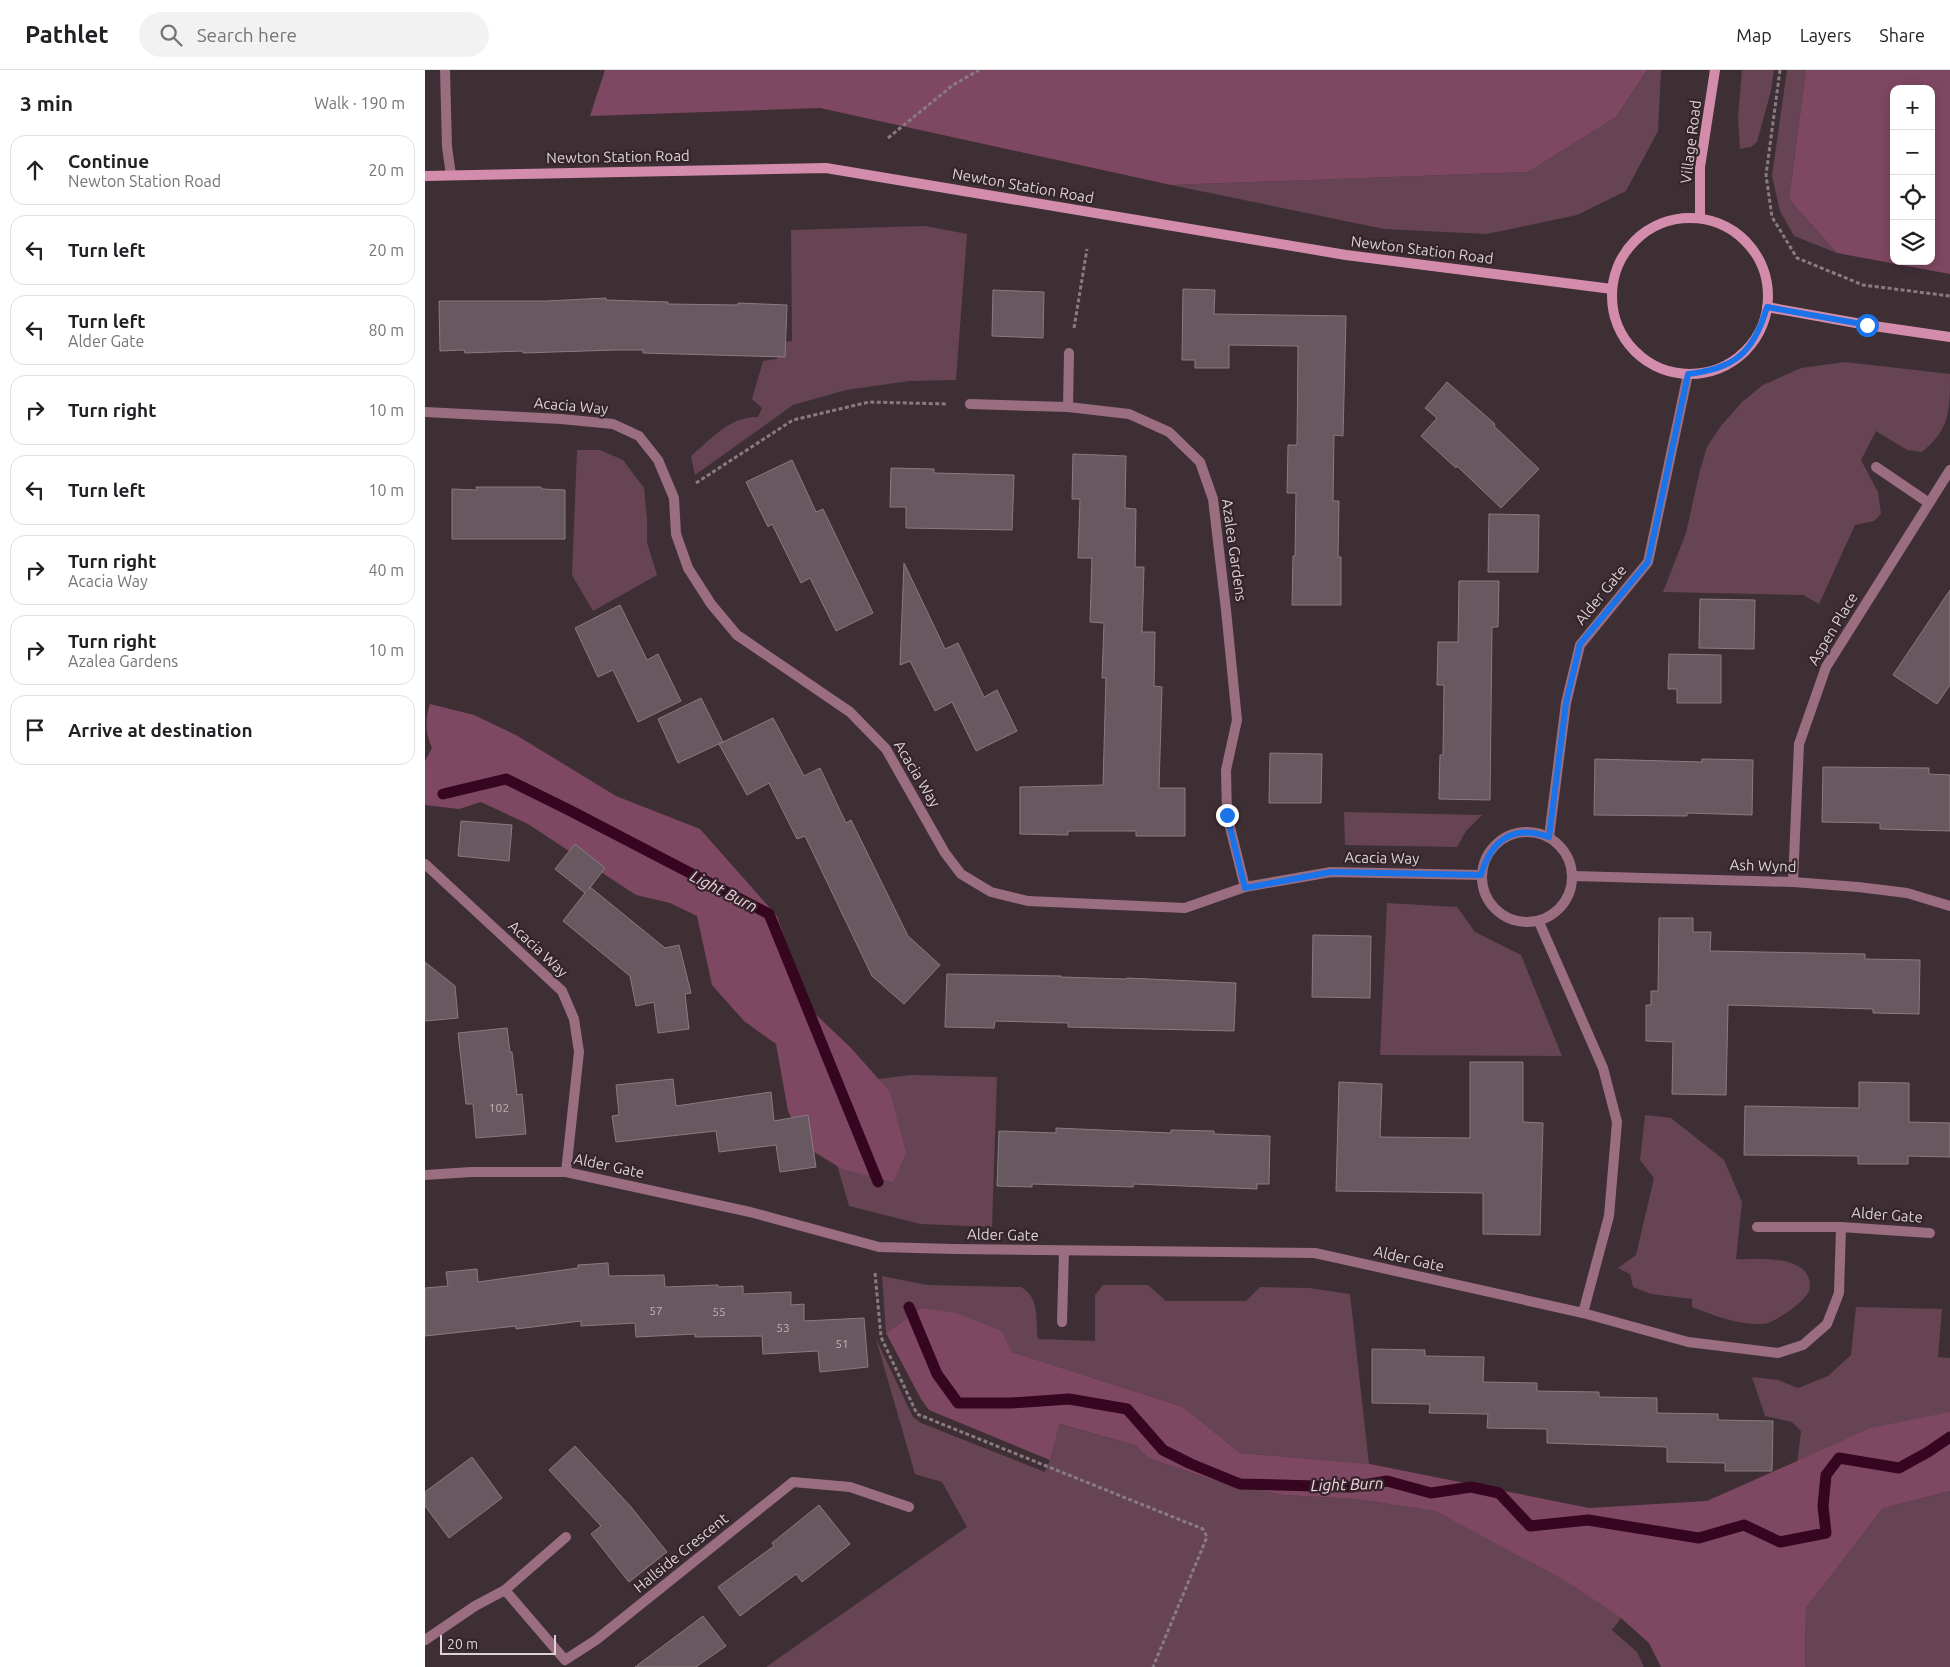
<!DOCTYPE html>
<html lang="en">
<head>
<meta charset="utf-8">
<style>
  :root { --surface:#fff; --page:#f2f2f2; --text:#202124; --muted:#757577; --line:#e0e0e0 }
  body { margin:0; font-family:Ubuntu,sans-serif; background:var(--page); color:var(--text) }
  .controls { position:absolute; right:15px; top:15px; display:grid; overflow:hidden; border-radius:10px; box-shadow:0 2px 12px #0003 }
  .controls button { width:45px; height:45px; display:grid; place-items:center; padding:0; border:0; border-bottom:1px solid var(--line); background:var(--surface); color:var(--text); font:25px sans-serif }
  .scale { position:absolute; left:15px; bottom:12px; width:116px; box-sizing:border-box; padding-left:5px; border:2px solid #ddd3d7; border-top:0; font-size:14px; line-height:18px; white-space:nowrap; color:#ddd3d7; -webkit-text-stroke:4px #34252b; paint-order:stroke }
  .stop { position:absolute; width:15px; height:15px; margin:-11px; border:4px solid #1a73e8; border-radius:50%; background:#fff }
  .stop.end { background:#1a73e8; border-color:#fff; box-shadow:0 1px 5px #0008 }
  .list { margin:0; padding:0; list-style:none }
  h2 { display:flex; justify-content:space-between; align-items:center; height:65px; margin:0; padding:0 20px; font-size:21px }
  h2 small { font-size:16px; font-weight:400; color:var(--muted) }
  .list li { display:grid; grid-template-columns:32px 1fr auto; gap:15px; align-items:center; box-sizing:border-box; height:70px; margin:0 10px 10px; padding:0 10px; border:1px solid var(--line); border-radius:15px }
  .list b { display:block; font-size:19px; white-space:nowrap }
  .list p { margin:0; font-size:16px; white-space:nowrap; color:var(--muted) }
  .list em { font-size:16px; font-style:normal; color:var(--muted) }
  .icon { flex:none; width:28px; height:28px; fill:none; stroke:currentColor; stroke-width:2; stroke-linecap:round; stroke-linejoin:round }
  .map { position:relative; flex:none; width:1525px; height:1597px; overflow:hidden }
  header { display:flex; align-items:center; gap:30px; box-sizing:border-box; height:70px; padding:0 25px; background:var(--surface); border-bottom:1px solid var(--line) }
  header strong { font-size:24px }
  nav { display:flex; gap:28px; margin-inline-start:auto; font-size:18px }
  .search { width:350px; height:45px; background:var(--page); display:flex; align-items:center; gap:12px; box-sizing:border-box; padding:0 18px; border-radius:28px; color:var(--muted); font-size:19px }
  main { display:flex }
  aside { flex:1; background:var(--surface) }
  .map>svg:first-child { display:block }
  .green { fill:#674453 }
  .forest { fill:#7f4862; fill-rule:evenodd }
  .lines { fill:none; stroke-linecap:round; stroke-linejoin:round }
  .stream { stroke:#360520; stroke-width:11 }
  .building { fill:#68585f; stroke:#8b7a81 }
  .path { stroke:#897c81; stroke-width:3; stroke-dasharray:4 2.5; stroke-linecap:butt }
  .lane { stroke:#9b6d81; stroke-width:10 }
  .street { stroke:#9b6d81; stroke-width:10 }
  .secondary { stroke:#d48cac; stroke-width:10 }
  .route { stroke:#1a73e8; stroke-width:6 }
  .labels { text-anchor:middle; stroke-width:4.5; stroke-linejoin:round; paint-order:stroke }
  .number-label { font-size:12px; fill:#c0b4b9 }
  .street-label { font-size:15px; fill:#ddd3d7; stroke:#34252b }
  .water-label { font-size:16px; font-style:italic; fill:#f7d3e2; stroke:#34252b }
</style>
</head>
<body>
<header>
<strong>Pathlet</strong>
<div class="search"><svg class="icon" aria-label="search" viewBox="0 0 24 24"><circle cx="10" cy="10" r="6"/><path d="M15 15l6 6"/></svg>Search here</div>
<nav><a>Map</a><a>Layers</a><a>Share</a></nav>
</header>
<main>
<aside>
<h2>3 min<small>Walk · 190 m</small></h2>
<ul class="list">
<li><svg class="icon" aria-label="ahead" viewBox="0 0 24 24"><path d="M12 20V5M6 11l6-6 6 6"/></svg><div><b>Continue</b><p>Newton Station Road</p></div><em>20 m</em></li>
<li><svg class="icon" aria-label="left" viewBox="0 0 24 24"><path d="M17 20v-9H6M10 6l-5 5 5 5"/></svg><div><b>Turn left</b></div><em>20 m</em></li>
<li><svg class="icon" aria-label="left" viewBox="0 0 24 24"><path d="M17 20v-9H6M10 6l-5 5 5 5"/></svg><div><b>Turn left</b><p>Alder Gate</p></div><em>80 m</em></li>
<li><svg class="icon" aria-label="right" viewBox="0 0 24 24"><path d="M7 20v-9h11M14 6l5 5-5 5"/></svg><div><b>Turn right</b></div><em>10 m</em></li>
<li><svg class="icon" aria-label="left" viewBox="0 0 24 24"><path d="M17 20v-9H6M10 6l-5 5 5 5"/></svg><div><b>Turn left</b></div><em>10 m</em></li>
<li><svg class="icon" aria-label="right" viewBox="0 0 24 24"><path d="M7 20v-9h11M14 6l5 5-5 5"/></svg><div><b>Turn right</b><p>Acacia Way</p></div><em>40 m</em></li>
<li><svg class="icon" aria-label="right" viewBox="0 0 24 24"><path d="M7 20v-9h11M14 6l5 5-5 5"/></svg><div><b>Turn right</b><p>Azalea Gardens</p></div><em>10 m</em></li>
<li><svg class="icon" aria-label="arrive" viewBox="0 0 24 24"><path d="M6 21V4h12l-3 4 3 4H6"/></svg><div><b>Arrive at destination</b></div></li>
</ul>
</aside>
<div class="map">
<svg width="1525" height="1597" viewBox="0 0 1525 1597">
  <rect width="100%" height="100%" fill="#3e2f35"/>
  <!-- green -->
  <g class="green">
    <path d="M 1222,0 L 1236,0 L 1233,61 L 1201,121 L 1152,145 L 1062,164 L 959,159 L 746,115 L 1103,102 L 1191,47 Z"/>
    <path d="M 1317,0 L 1349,0 L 1346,21 L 1332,72 L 1326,77 L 1315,79 L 1313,47 Z"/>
    <path d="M 1362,0 L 1381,0 L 1364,129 L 1412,183 L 1369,166 L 1355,141 L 1347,106 Z"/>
    <path d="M 500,156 L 542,164 L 531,310 L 484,311 L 421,320 L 368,335 L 270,405 L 266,386 C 288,368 303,347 333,347 L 337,338 L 327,329 L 338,291 L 352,289 L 354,272 L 367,271 L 366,160 Z"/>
    <path d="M 1420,292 L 1525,304 C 1525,341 1525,359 1497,382 L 1482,380 L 1451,361 L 1436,390 L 1453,422 L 1456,444 L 1449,451 L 1430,455 L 1394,534 L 1378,525 L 1238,522 L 1261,463 L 1275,400 L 1282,377 L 1295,357 L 1317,332 L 1338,315 L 1376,298 Z"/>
    <path d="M 152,380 L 175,380 L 198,390 L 219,418 L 222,449 L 222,472 L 232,505 L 168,541 L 147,505 Z"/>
    <path d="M 919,742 L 1057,745 L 1041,761 L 1032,777 L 920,775 Z"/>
    <path d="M 962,833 L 1032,837 L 1050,862 L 1096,885 L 1137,986 L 955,985 Z"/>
    <path d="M 486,1005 L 572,1007 L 567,1157 L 495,1154 L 424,1136 L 404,1067 L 453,1009 Z"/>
    <path d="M 1220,1045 L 1246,1048 L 1299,1090 L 1317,1132 L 1311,1189 C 1331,1190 1359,1186 1376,1198 C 1383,1202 1387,1213 1384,1221 C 1380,1232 1348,1254 1338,1254 C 1312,1255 1291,1246 1267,1237 L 1267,1229 L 1226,1224 L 1208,1217 L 1205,1204 L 1193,1198 L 1211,1185 L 1229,1108 L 1215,1090 Z"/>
    <path d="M 457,1206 L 502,1215 L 596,1217 C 616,1229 610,1249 613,1269 L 670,1271 L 670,1225 L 678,1215 L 723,1215 L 741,1231 L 821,1231 L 835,1217 L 884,1218 L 925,1224 L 944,1394 L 815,1383 L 758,1337 L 587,1282 L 577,1261 L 496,1238 L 461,1263 Z"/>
    <path d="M 1431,1237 L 1517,1239 L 1513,1287 L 1525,1288 L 1525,1357 L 1371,1402 L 1376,1361 L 1367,1352 L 1340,1346 L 1327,1307 L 1353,1310 L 1373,1318 L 1403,1306 L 1426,1285 Z"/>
    <path d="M 451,1269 L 488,1347 L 496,1353 L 620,1402 L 625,1390 L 633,1354 L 710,1375 L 723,1388 L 791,1411 L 858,1425 L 931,1429 L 1010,1441 L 1142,1511 L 1196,1548 L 1187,1560 L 1212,1582 L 1219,1597 L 341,1597 L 542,1457 L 517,1412 L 490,1404 Z"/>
    <path d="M 1525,1421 L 1525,1597 L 1380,1597 L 1381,1538 L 1458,1438 Z"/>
  </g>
  <!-- forest -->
  <g class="forest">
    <path d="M 180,0 L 1222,0 L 1191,47 L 1103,102 L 746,115 L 395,38 L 165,46 Z"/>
    <path d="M 1381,0 L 1525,0 L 1525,204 L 1412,183 L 1364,129 ZM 1469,19 L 1506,19 L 1506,191 L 1469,191 Z"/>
    <path d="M 5,634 L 49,645 L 91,665 L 191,726 L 275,759 L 352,846 L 384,938 L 426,978 L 465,1022 L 481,1083 L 468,1112 L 417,1099 L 381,1077 L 363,1041 L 351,974 L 319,951 L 287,915 L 272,846 L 245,833 L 211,825 L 103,754 L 56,732 L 34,739 L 0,735 L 0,691 L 7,678 C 0,663 0,649 5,634 Z"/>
    <path d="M 496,1238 L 530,1243 L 577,1261 L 587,1282 L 758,1337 L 815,1383 L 945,1394 L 1164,1438 L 1282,1431 L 1446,1358 L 1525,1342 L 1525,1421 L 1458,1438 L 1381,1538 L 1380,1597 L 1236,1597 L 1224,1573 L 1196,1548 L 1141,1511 L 1010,1441 L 931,1429 L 858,1425 L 791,1411 L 723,1388 L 710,1375 L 634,1354 L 625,1390 L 504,1340 L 496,1329 L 461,1263 Z"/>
  </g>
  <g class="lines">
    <!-- stream -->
    <g class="stream">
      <path d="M 18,724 L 81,709 L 144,740 L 344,844 L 453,1112"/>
      <path d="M 484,1237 L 512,1304 L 533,1333 L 587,1333 L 644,1329 L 702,1339 L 738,1380 L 766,1394 L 815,1414 L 926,1417 L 962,1411 L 1006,1423 L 1046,1417 L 1074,1423 L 1105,1456 L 1163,1450 L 1274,1468 L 1319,1455 L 1355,1472 L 1401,1463 L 1398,1436 L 1401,1405 L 1414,1388 L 1474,1398 L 1503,1382 L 1525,1367"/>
    </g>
  </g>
  <!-- building -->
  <g class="building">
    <path d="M 758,219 L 790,220 L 789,244 L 921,246 L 918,366 L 909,365 L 908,431 L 914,431 L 913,487 L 916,487 L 916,535 L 867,535 L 868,486 L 870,486 L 871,423 L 862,423 L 863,375 L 872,375 L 873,276 L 804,275 L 804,298 L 770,298 L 770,290 L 757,290 Z"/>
    <path d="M 568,220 L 619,222 L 618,268 L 567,266 Z"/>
    <path d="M 181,228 L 181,230 L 243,232 L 243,234 L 313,235 L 313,233 L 362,235 L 360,287 L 218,283 L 218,280 L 190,280 L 98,283 L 98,281 L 40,283 L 39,280 L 15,281 L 14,231 L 121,231 Z"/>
    <path d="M 1022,312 L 1070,354 L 1069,356 L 1114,399 L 1076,438 L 1032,396 L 1031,398 L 996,366 L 1012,348 L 1000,338 Z"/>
    <path d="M 648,384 L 701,386 L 700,438 L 711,439 L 710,497 L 719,497 L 717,562 L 730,562 L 729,616 L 737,617 L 734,718 L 760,718 L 760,766 L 711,766 L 711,761 L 643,761 L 643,765 L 595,764 L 595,717 L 678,715 L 681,608 L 677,608 L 679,553 L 665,552 L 667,488 L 653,488 L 655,429 L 647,429 Z"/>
    <path d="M 367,390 L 391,442 L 398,439 L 448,543 L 411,561 L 385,508 L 376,513 L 347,454 L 343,457 L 321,412 Z"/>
    <path d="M 466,398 L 509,399 L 509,403 L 589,405 L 587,460 L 481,458 L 481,437 L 465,437 Z"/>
    <path d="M 51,417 L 116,417 L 116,419 L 140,420 L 140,469 L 27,469 L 27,419 L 52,420 Z"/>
    <path d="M 1064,444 L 1114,445 L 1113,502 L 1063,502 Z"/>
    <path d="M 479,493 L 520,579 L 533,573 L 559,627 L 572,620 L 592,661 L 551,681 L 527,632 L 510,641 L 485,591 L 475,595 Z"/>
    <path d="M 1034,511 L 1074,511 L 1073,557 L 1067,557 L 1065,730 L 1014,729 L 1015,685 L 1018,685 L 1019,615 L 1012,615 L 1013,572 L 1033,572 Z"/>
    <path d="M 1525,520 L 1525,615 L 1512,634 L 1468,605 Z"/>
    <path d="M 1275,529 L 1330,530 L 1329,579 L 1274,578 Z"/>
    <path d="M 195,535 L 222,590 L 233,584 L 256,631 L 213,652 L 188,600 L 173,607 L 150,558 Z"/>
    <path d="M 1244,584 L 1296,585 L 1296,633 L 1252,633 L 1252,619 L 1243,619 Z"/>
    <path d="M 276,628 L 298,672 L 253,693 L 233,649 Z"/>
    <path d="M 348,648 L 379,706 L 395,698 L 421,753 L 426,750 L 483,866 L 515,895 L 479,934 L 447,906 L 380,766 L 372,769 L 344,713 L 322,725 L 294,674 Z"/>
    <path d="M 845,683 L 897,684 L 896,733 L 844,733 Z"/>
    <path d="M 1170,689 L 1277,692 L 1277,689 L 1328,690 L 1327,745 L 1262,743 L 1262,746 L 1169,745 Z"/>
    <path d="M 1398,697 L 1504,698 L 1504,704 L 1525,705 L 1525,761 L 1455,759 L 1455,753 L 1397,752 Z"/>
    <path d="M 36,751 L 87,755 L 84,791 L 33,786 Z"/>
    <path d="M 150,774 L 180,798 L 164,819 L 165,817 L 240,878 L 254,875 L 266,923 L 260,924 L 264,959 L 233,963 L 229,932 L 211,936 L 205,906 L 138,851 L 160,823 L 130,799 Z"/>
    <path d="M 1234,848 L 1268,848 L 1268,862 L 1286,862 L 1285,881 L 1440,884 L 1440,889 L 1495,890 L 1494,944 L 1448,943 L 1448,939 L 1303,935 L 1301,1025 L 1247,1024 L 1248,972 L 1221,971 L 1221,935 L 1226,935 L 1226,921 L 1233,921 Z"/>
    <path d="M 888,865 L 946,866 L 945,928 L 887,927 Z"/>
    <path d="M 0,892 L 30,916 L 33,948 L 0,951 Z"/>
    <path d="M 522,904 L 636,906 L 636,907 L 701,909 L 702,908 L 811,913 L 809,961 L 643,957 L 643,953 L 570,951 L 569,958 L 520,957 Z"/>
    <path d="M 82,958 L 85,982 L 87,982 L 92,1025 L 97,1024 L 101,1064 L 51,1068 L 48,1034 L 41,1034 L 33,963 Z"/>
    <path d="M 1045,992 L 1098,992 L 1098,1052 L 1118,1053 L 1115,1165 L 1058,1164 L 1058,1123 L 911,1121 L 914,1012 L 957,1014 L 955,1067 L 1045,1068 Z"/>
    <path d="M 248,1009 L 251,1036 L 346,1022 L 349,1051 L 383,1045 L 391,1097 L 355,1102 L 351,1075 L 294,1082 L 291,1061 L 191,1072 L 187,1046 L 194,1045 L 191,1015 Z"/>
    <path d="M 1434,1012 L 1484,1013 L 1484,1052 L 1525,1053 L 1525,1087 L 1483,1086 L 1483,1094 L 1433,1094 L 1433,1086 L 1319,1085 L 1320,1036 L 1434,1038 Z"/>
    <path d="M 631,1058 L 746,1063 L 746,1060 L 789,1061 L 789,1064 L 845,1066 L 844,1114 L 832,1114 L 832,1119 L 709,1114 L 708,1117 L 607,1114 L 607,1117 L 572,1116 L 574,1061 L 631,1063 Z"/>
    <path d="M 183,1193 L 184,1206 L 239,1205 L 240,1217 L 293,1215 L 293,1217 L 318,1216 L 318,1224 L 366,1222 L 366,1235 L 379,1234 L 379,1251 L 439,1248 L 443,1297 L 395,1302 L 393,1281 L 338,1284 L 337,1266 L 270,1267 L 270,1264 L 211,1267 L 210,1253 L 156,1256 L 156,1251 L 91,1259 L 91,1256 L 0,1266 L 0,1218 L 23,1216 L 21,1202 L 52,1199 L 53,1212 L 153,1198 L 153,1195 Z"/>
    <path d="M 947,1279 L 1000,1280 L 1000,1286 L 1059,1287 L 1058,1312 L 1112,1313 L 1112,1321 L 1174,1322 L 1174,1327 L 1232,1328 L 1232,1343 L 1293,1344 L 1293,1350 L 1348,1351 L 1347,1401 L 1300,1401 L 1300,1393 L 1242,1392 L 1242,1377 L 1122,1373 L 1122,1359 L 1062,1358 L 1063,1344 L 1004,1343 L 1005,1334 L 947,1333 Z"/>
    <path d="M 150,1376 L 206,1437 L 242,1482 L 204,1512 L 166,1464 L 176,1456 L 124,1400 Z"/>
    <path d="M 47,1387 L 77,1428 L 24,1468 L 0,1436 L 0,1422 Z"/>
    <path d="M 394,1435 L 425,1474 L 377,1512 L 371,1504 L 315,1546 L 293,1517 L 349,1476 L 347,1473 Z"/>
    <path d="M 278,1546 L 301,1576 L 271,1597 L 210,1597 Z"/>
  </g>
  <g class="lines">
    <!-- path -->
    <g class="path">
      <path d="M 1355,0 L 1341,105 L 1347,147 L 1372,188 L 1438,215 L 1525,226"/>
      <path d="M 463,68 L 528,15 L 554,0"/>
      <path d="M 649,258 L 662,179"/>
      <path d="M 271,413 L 368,350 L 444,332 L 522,334"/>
      <path d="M 450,1203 L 456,1267 L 492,1344 L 778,1459 L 782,1467 L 728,1597"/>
    </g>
    <!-- lane -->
    <path class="lane" d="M 20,0 L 22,77 L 26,105"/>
    <!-- street -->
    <g class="street">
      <path d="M 545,334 L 643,337 L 704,344 L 744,362 L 775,392 L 788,429 L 801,540 L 812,650 L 801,700 L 802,745 L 820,817"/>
      <path d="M 643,337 L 644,283"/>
      <path d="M 0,342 L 136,349 L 188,354 L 214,366 L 233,390 L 249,428 L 251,464 L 263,498 L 286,534 L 312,565 L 425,642 L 461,679 L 520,783 L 536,804 L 566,822 L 603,831 L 760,838 L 820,817 L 906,802 L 1056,805"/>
      <path d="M 1451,397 L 1504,433"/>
      <circle cx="1102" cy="807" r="45"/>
      <path d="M 1124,767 L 1141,633 L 1155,575 L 1223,492 L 1263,304"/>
      <path d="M 0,794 L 137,921 L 149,949 L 154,982 L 141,1102"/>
      <path d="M 1148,806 L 1368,812 L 1433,817 L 1482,823 L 1525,836"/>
      <path d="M 1368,812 L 1374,674 L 1401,597 L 1525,400"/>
      <path d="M 1114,852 L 1178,998 L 1192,1052 L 1184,1146 L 1158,1243"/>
      <path d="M 0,1105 L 46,1102 L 141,1102 L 325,1142 L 454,1177 L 529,1179 L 890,1183 L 1158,1243 L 1263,1272 L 1353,1283 L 1378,1275 L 1402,1254 L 1414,1223 L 1416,1157"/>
      <path d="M 1332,1157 L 1416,1157 L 1505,1163"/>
      <path d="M 637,1252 L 639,1181"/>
      <path d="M 80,1520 L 140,1590 L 171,1570 L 368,1412 L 425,1417 L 484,1437"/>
      <path d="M 0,1570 L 50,1536 L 80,1520 L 141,1467"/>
    </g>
    <!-- secondary -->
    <g class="secondary">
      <path d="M 0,106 L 401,98 L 921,185 L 1187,219"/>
      <path d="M 1275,148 L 1275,97 L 1290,0"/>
      <circle cx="1265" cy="226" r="78"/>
      <path d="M 1342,237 L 1442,255 L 1525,267"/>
    </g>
  </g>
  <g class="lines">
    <!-- route -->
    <path class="route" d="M 802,745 L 820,818 L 906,802 L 1056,805 C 1066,770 1088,754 1124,767 L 1141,633 L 1155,574 L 1223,492 L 1263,304 C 1310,299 1329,282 1342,237 L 1442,255"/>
  </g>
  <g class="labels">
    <!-- number labels -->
    <g class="number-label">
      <text x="74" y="1042">102</text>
      <text x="231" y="1245">57</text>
      <text x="294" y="1246">55</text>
      <text x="358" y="1262">53</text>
      <text x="417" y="1278">51</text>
    </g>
    <!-- street labels -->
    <g class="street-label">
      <text transform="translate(1266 72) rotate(-83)" y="5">Village Road</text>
      <text transform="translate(193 87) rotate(-1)" y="5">Newton Station Road</text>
      <text transform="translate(598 116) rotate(10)" y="5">Newton Station Road</text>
      <text transform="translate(997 180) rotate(7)" y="5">Newton Station Road</text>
      <text transform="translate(146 336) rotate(5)" y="5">Acacia Way</text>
      <text transform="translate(809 480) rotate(82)" y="5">Azalea Gardens</text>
      <text transform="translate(1176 525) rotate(-51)" y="5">Alder Gate</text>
      <text transform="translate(1408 559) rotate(-59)" y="5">Aspen Place</text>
      <text transform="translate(492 704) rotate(59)" y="5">Acacia Way</text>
      <text transform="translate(957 788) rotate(1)" y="5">Acacia Way</text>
      <text transform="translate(1338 796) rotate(2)" y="5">Ash Wynd</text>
      <text transform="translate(113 879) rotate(43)" y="5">Acacia Way</text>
      <text transform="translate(184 1096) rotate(12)" y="5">Alder Gate</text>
      <text transform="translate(1462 1145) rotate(4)" y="5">Alder Gate</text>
      <text transform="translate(578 1165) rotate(1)" y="5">Alder Gate</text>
      <text transform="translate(984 1189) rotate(13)" y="5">Alder Gate</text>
      <text transform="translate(256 1483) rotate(-39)" y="5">Hallside Crescent</text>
    </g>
    <!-- water labels -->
    <g class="water-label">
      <text transform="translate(299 821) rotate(27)" y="6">Light Burn</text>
      <text transform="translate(922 1414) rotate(-2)" y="6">Light Burn</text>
    </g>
  </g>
</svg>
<div class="controls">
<button>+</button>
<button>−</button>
<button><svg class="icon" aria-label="locate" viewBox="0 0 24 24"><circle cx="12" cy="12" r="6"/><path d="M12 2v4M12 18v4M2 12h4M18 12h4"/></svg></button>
<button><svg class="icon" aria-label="layers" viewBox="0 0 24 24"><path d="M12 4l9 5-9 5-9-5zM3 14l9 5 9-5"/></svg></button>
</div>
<div class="scale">20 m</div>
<div class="stop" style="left:1442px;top:255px"></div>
<div class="stop end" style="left:802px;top:745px"></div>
</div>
</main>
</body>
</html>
